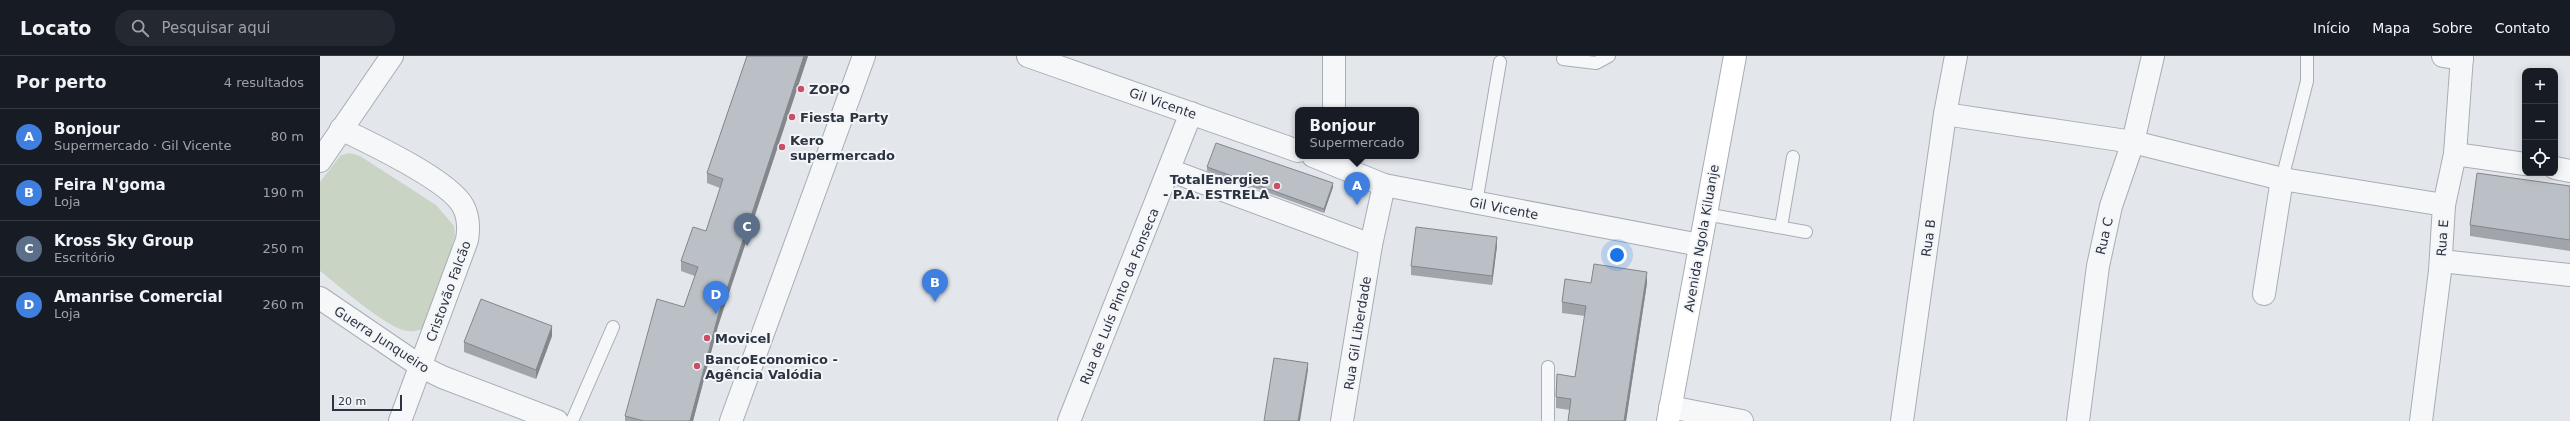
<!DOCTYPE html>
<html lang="pt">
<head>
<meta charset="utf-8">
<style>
  :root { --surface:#171b24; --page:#242831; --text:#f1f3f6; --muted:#9ea1a6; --line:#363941; --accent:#1a73e8 }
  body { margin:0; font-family:"DejaVu Sans",sans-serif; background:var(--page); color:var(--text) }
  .controls { position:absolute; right:12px; top:12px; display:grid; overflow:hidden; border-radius:8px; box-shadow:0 2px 10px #0003 }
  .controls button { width:36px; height:36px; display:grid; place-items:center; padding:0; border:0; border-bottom:1px solid var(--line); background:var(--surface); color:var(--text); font:20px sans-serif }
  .scale { position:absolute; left:12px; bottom:10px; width:70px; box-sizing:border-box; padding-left:4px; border:2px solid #2c3442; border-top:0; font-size:11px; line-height:14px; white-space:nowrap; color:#2c3442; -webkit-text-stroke:3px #f3f5f8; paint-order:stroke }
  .you { position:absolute; left:1297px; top:199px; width:14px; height:14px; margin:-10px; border:3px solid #fff; border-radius:50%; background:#1a73e8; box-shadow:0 0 0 6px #1a73e833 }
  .badge { display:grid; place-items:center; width:26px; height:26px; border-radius:50%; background:var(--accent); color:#fff; font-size:13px; font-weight:700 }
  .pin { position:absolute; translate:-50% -33px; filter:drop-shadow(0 1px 2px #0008) }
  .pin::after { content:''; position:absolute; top:21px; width:14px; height:12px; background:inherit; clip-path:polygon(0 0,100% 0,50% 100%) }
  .popup { position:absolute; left:975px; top:51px; width:124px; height:52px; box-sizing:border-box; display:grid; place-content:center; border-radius:8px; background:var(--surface); filter:drop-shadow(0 1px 3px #0005); font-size:13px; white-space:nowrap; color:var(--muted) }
  .popup b { font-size:15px; color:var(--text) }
  .popup::after { content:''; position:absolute; left:50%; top:100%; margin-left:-8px; border:8px solid transparent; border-top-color:var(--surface) }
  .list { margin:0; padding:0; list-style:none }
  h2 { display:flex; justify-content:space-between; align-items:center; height:52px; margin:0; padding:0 16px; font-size:17px }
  h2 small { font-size:13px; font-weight:400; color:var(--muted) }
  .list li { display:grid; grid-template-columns:26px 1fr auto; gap:12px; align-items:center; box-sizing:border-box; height:56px; padding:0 16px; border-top:1px solid var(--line) }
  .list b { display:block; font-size:15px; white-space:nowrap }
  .list p { margin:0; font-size:13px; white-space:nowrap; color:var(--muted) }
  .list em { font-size:13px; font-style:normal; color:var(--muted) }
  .icon { flex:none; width:22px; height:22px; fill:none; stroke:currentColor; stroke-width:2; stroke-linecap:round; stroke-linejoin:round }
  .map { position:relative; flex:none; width:2250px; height:365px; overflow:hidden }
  header { display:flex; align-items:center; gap:24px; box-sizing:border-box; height:56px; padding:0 20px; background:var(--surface); border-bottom:1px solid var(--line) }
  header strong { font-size:19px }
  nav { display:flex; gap:22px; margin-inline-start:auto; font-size:14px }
  .search { width:280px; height:36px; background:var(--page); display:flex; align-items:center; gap:10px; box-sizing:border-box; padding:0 14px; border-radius:16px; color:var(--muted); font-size:15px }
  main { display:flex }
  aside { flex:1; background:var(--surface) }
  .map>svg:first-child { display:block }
  .green { fill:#c9d4c5 }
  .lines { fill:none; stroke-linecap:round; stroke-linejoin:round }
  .service-casing { stroke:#a8adb5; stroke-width:14 }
  .minor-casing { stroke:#a8adb5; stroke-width:24 }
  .tertiary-casing { stroke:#a8adb5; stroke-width:24 }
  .secondary-casing { stroke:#a8adb5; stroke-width:24 }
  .service { stroke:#f6f7f9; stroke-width:12 }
  .minor { stroke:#f6f7f9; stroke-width:22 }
  .tertiary { stroke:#f6f7f9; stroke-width:22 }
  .secondary { stroke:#fff; stroke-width:22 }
  .wall { fill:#a1a5ab }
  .shaded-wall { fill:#83868b }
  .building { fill:#bbc0c7; stroke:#83868b }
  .poi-dot { fill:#c84f65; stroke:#f3f5f8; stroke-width:1.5 }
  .labels { text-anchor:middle; stroke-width:4; stroke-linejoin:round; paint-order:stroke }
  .poi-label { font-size:13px; font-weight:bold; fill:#2c3442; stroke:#f3f5f8; text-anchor:start }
  .street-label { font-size:13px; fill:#2c3442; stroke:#f3f5f8 }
</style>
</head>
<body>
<header>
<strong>Locato</strong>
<div class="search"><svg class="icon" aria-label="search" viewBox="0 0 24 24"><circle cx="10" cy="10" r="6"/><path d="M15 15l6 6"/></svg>Pesquisar aqui</div>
<nav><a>Início</a><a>Mapa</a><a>Sobre</a><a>Contato</a></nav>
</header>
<main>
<aside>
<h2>Por perto<small>4 resultados</small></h2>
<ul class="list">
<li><span class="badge" style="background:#3f7fe0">A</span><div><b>Bonjour</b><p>Supermercado · Gil Vicente</p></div><em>80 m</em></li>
<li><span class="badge" style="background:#3f7fe0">B</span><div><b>Feira N'goma</b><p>Loja</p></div><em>190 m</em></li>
<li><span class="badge" style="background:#5c6f8a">C</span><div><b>Kross Sky Group</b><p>Escritório</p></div><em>250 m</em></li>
<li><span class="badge" style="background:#3f7fe0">D</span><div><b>Amanrise Comercial</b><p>Loja</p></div><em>260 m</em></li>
</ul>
</aside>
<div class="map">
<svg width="2250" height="365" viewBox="0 0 2250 365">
  <rect width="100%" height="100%" fill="#e3e6eb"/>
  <!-- green -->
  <path class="green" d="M 30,97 L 40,100 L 116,149 L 134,170 L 135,180 L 108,269 C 101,274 96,276 88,275 C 69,274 17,228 0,215 L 0,126 L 21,99 Z"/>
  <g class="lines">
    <defs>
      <g id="service">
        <path d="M 1243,3 L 1276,7 L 1289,0"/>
        <path d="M 1962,123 L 1987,25 L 1987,0"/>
        <path d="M 1156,147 L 1180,6"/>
        <path d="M 1385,158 L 1486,176"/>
        <path d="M 1461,171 L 1473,101"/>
        <path d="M 252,365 L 293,271"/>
        <path d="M 1228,365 L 1228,311"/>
      </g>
      <g id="minor">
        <path d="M 708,0 L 978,95"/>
        <path d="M 2123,0 L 2142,3"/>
        <path d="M 1014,54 L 1014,0"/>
        <path d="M 1625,58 L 1813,86 L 1962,123 L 2124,149"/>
        <path d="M 21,73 C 50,87 129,124 143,150 C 149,161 149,172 147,184 L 80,365"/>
        <path d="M 2135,98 L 2205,108"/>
        <path d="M 993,100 L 1064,129 L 1380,189"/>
        <path d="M 0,105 L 72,0"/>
        <path d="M 2235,112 L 2250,115"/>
        <path d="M 849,114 L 1051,189"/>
        <path d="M 2121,205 L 2250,219"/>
        <path d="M 1944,238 L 1962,123"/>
        <path d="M 0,242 L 100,310 L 122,321 L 237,365"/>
        <path d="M 1350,351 L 1422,365"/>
        <path d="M 749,365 L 871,57"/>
        <path d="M 1022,365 L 1051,189 L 1064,129"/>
        <path d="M 1582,365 L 1625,58 L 1636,0"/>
        <path d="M 1758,365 L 1778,210 L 1791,150 L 1813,86 L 1833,0"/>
        <path d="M 2101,365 L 2120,215 L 2124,149 L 2135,98 L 2142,0"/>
      </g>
      <path id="tertiary" d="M 411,365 L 544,0"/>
      <path id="secondary" d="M 1348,365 L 1415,0"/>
    </defs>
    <!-- service casing -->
    <use href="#service" class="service-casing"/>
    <!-- minor casing -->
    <use href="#minor" class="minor-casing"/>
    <!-- tertiary casing -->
    <use href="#tertiary" class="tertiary-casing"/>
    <!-- secondary casing -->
    <use href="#secondary" class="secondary-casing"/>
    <!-- service -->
    <use href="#service" class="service"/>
    <!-- minor -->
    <use href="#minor" class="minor"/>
    <!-- tertiary -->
    <use href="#tertiary" class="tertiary"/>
    <!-- secondary -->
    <use href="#secondary" class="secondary"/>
  </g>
  <!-- wall -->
  <g class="wall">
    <path d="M 427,0 L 488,0 L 398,270 L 373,365 L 305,365 L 305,360 L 364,251 L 375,220 L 361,215 L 361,205 L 386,175 L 400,132 L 387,127 L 387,117 Z"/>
    <path d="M 887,111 L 1013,131 L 1004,157 L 887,115 Z"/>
    <path d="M 2250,130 L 2250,195 L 2150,180 L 2150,169 Z"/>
    <path d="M 1177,190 L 1172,229 L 1091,219 L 1091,210 Z"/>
    <path d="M 1271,227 L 1327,227 L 1306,365 L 1248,365 L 1250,354 L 1236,352 L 1236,341 L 1255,321 L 1265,260 L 1242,257 L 1242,246 Z"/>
    <path d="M 232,280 L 216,323 L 144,296 L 144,286 Z"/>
  </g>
  <!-- shaded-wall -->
  <g class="shaded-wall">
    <path d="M 484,0 L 488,0 L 398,270 L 373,365 L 370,365 L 398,260 Z"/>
    <path d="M 1013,127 L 1013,131 L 1004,157 L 1004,153 Z"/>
    <path d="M 1177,181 L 1177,190 L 1172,229 L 1172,220 Z"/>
    <path d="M 1327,216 L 1327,227 L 1306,365 L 1304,365 Z"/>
    <path d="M 232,270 L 232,280 L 216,323 L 216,314 Z"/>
    <path d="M 988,307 L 988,314 L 980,365 L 978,365 Z"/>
  </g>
  <!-- building -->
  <g class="building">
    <path d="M 427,0 L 484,0 L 398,260 L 370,365 L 324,365 L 305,360 L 337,243 L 364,251 L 378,211 L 361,205 L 373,171 L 386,175 L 403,123 L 387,117 Z"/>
    <path d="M 896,87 L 1013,127 L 1004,153 L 887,111 Z"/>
    <path d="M 2157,117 L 2250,130 L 2250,184 L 2150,169 Z"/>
    <path d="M 1096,171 L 1177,181 L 1172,220 L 1091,210 Z"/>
    <path d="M 1274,208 L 1327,216 L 1304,365 L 1248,365 L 1251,343 L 1236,341 L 1237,318 L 1255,321 L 1266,250 L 1242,246 L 1245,223 L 1271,227 Z"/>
    <path d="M 161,243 L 232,270 L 216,314 L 144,286 Z"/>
    <path d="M 954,302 L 988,307 L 978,365 L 944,365 Z"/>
  </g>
  <!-- markers -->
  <g class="poi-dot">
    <circle cx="481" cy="33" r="4"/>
    <circle cx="472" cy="61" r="4"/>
    <circle cx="462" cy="91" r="4"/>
    <circle cx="957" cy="130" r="4"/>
    <circle cx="387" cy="282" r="4"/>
    <circle cx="377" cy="310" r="4"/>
  </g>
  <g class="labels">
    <!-- poi labels -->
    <g class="poi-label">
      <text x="489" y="38">ZOPO</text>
      <text x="480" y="66">Fiesta Party</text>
      <text x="470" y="89">Kero<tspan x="470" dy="15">supermercado</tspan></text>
      <text x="949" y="128" text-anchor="end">TotalEnergies<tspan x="949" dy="15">- P.A. ESTRELA</tspan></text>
      <text x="395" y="287">Movicel</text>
      <text x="385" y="308">BancoEconomico -<tspan x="385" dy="15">Agência Valódia</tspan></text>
    </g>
    <!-- street labels -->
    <g class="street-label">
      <text transform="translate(843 47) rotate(19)" y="5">Gil Vicente</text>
      <text transform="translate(1184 152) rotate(11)" y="5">Gil Vicente</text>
      <text transform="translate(1784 180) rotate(-77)" y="5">Rua C</text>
      <text transform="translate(1381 182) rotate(-80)" y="5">Avenida Ngola Kiluanje</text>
      <text transform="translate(1608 182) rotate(-82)" y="5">Rua B</text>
      <text transform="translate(2122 182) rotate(-86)" y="5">Rua E</text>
      <text transform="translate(128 235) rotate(-70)" y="5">Cristovão Falcão</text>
      <text transform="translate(799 240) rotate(-68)" y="5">Rua de Luís Pinto da Fonseca</text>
      <text transform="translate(1037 277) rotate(-81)" y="5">Rua Gil Liberdade</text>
      <text transform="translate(62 283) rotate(33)" y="5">Guerra Junqueiro</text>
    </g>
  </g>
</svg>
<div class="controls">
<button>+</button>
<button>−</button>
<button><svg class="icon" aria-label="locate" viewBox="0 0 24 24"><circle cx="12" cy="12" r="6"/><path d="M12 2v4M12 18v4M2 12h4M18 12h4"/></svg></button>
</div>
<div class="scale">20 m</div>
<div class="you"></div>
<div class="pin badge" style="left:1037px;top:149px;background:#3f7fe0">A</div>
<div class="popup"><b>Bonjour</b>Supermercado</div>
<div class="pin badge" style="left:615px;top:246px;background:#3f7fe0">B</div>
<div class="pin badge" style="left:427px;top:190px;background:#5c6f8a">C</div>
<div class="pin badge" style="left:396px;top:258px;background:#3f7fe0">D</div>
</div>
</main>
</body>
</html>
